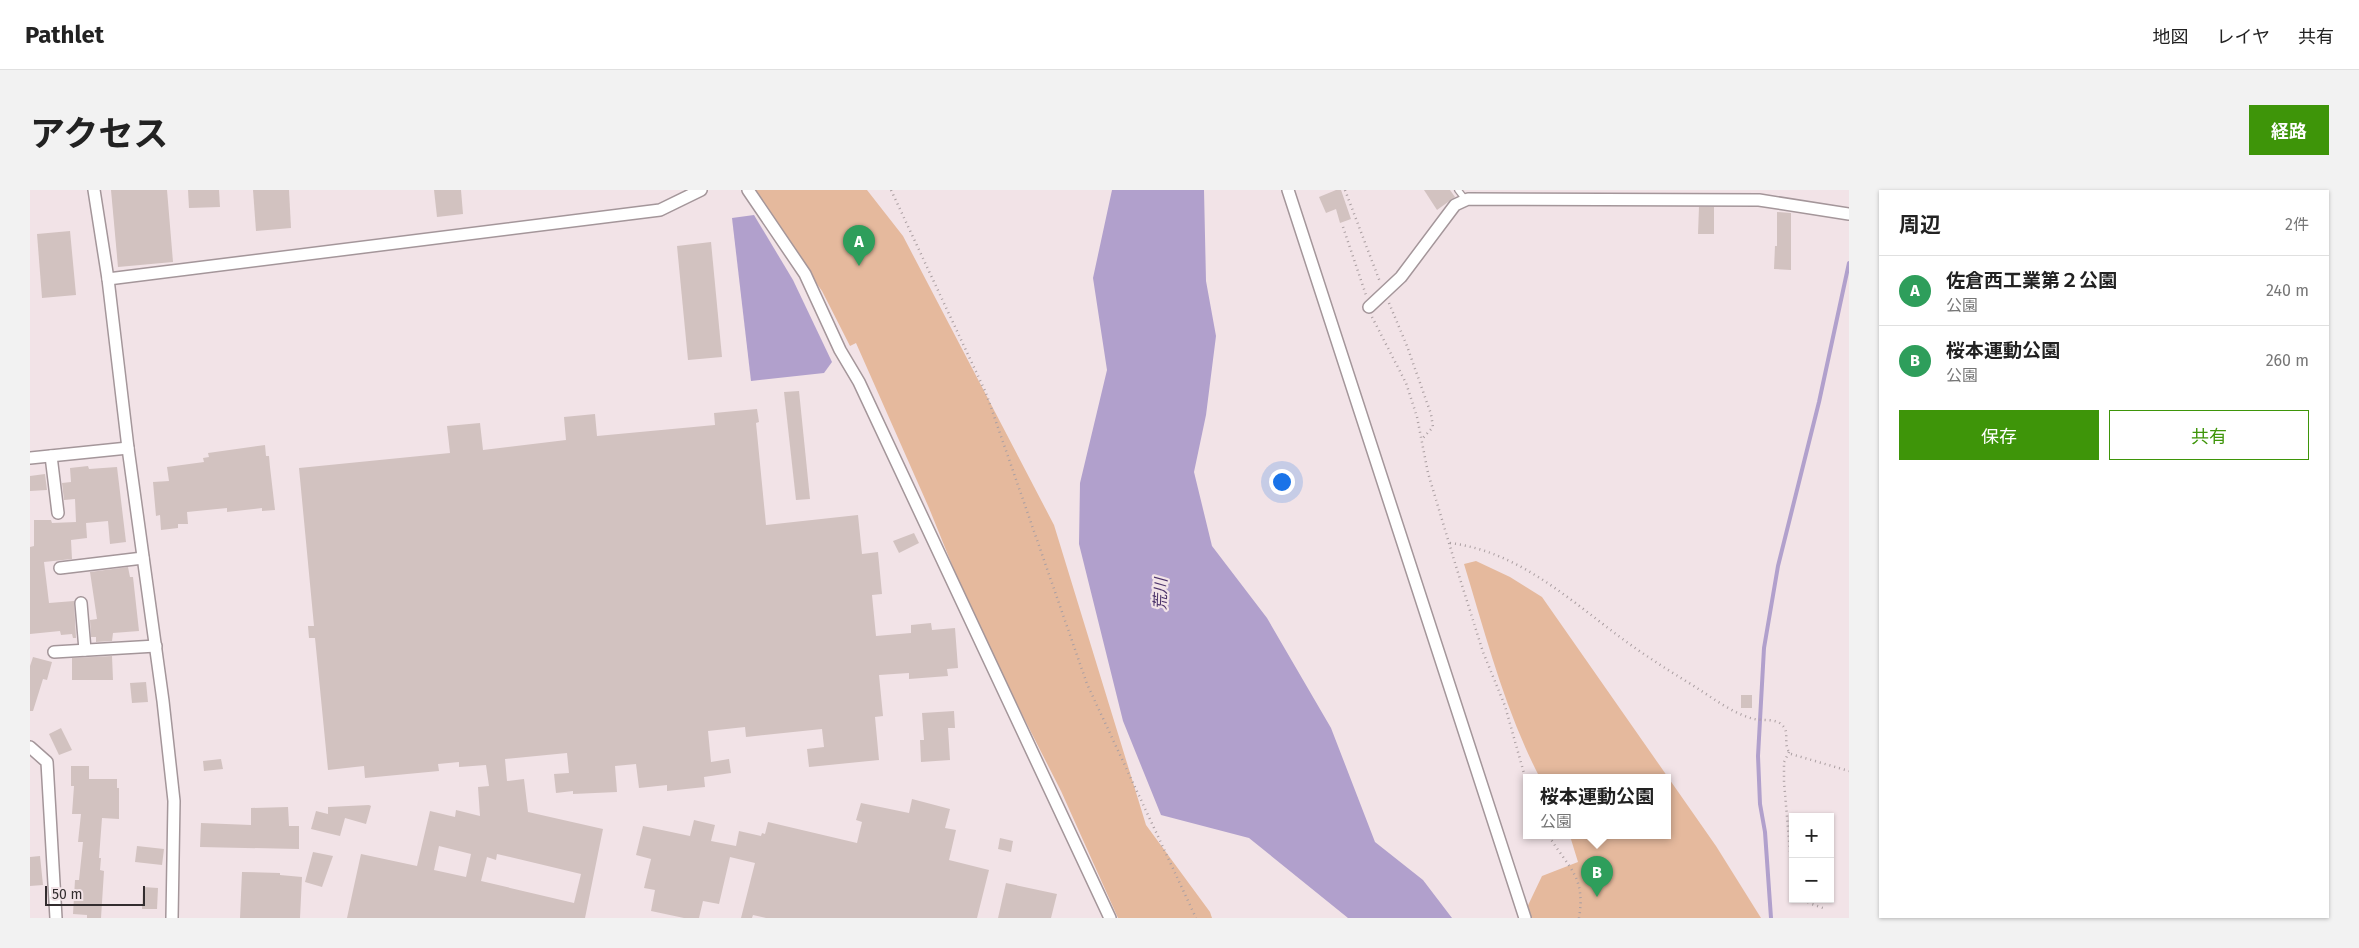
<!DOCTYPE html>
<html lang="ja">
<head>
<meta charset="utf-8">
<style>
  :root { --surface:#fff; --page:#f2f2f2; --text:#222; --muted:#767676; --line:#e0e0e0; --accent:#3e9509 }
  body { margin:0; font-family:"Fira Sans","Noto Sans JP",sans-serif; background:var(--page); color:var(--text) }
  .controls { position:absolute; right:15px; bottom:15px; display:grid; overflow:hidden; border-radius:0px; box-shadow:0 1px 4px #0004 }
  .controls button { width:45px; height:45px; display:grid; place-items:center; padding:0; border:0; border-bottom:1px solid var(--line); background:var(--surface); color:var(--text); font:25px sans-serif }
  .scale { position:absolute; left:15px; bottom:12px; width:100px; box-sizing:border-box; padding-left:5px; border:2px solid #332d2f; border-top:0; font-size:14px; line-height:18px; white-space:nowrap; color:#332d2f; -webkit-text-stroke:4px #f2e3e7; paint-order:stroke }
  .you { position:absolute; left:1251px; top:291px; width:18px; height:18px; margin:-12px; border:4px solid #fff; border-radius:50%; background:#1a73e8; box-shadow:0 0 0 8px #1a73e833 }
  .badge { display:grid; place-items:center; width:32px; height:32px; border-radius:50%; background:var(--accent); color:#fff; font-size:16px; font-weight:700 }
  .pin { position:absolute; translate:-50% -41px; filter:drop-shadow(0 1px 2px #0008) }
  .pin::after { content:''; position:absolute; top:26px; width:18px; height:15px; background:inherit; clip-path:polygon(0 0,100% 0,50% 100%) }
  .popup { position:absolute; left:1493px; top:584px; width:148px; height:65px; box-sizing:border-box; display:grid; place-content:center; border-radius:0px; background:var(--surface); filter:drop-shadow(0 1px 4px #0005); font-size:16px; white-space:nowrap; color:var(--muted) }
  .popup b { font-size:19px; color:var(--text) }
  .popup::after { content:''; position:absolute; left:50%; top:100%; margin-left:-10px; border:10px solid transparent; border-top-color:var(--surface) }
  .list { margin:0; padding:0; list-style:none }
  h2 { display:flex; justify-content:space-between; align-items:center; height:65px; margin:0; padding:0 20px; font-size:21px }
  h2 small { font-size:16px; font-weight:400; color:var(--muted) }
  .list li { display:grid; grid-template-columns:32px 1fr auto; gap:15px; align-items:center; box-sizing:border-box; height:70px; padding:0 20px; border-top:1px solid var(--line) }
  .list b { display:block; font-size:19px; white-space:nowrap }
  .list p { margin:0; font-size:16px; white-space:nowrap; color:var(--muted) }
  .list em { font-size:16px; font-style:normal; color:var(--muted) }
  .actions { display:flex; gap:10px; padding:15px 20px }
  .actions a { flex:1; padding:11px 0; border:1px solid var(--accent); border-radius:0px; text-align:center; font-size:18px; color:var(--accent) }
  .actions .main { background:var(--accent); color:#fff }
  .map { position:relative; flex:none; width:1819px; height:728px; overflow:hidden; border-radius:0px }
  header { display:flex; align-items:center; gap:30px; box-sizing:border-box; height:70px; padding:0 25px; background:var(--surface); border-bottom:1px solid var(--line) }
  header strong { font-size:24px }
  nav { display:flex; gap:28px; margin-inline-start:auto; font-size:18px }
  .intro { display:flex; align-items:center; justify-content:space-between; box-sizing:border-box; height:120px; padding:0 30px }
  h1 { margin:0; font-size:35px }
  .button { padding:12px 22px; border-radius:0px; background:var(--accent); color:#fff; font-size:18px; font-weight:700 }
  main { display:flex; gap:30px; padding:0 30px }
  aside { flex:1; background:var(--surface); border-radius:0px; box-shadow:0 1px 4px #0004 }
  .map>svg:first-child { display:block }
  .green { fill:#e5b99d }
  .water { fill:#b1a0cc }
  .lines { fill:none; stroke-linecap:round; stroke-linejoin:round }
  .stream { stroke:#b1a0cc; stroke-width:4 }
  .building { fill:#d2c2c0; fill-rule:evenodd }
  .service-casing { stroke:#a4969a; stroke-width:8 }
  .minor-casing { stroke:#a4969a; stroke-width:14 }
  .path { stroke:#ab9fa2; stroke-width:2.5; stroke-dasharray:1 4; stroke-linecap:butt }
  .service { stroke:#fff; stroke-width:5.5 }
  .minor { stroke:#fff; stroke-width:11 }
  .labels { text-anchor:middle; stroke-width:4.5; stroke-linejoin:round; paint-order:stroke }
  .water-label { font-size:16px; font-style:italic; fill:#4c336b; stroke:#f2e3e7 }
</style>
</head>
<body>
<header>
<strong>Pathlet</strong>
<nav><a>地図</a><a>レイヤ</a><a>共有</a></nav>
</header>
<div class="intro"><h1>アクセス</h1><a class="button">経路</a></div>
<main>
<div class="map">
<svg width="1819" height="728" viewBox="0 0 1819 728">
  <rect width="100%" height="100%" fill="#f2e3e7"/>
  <!-- green -->
  <g class="green">
    <path d="M 719,0 L 837,0 L 873,46 L 1024,335 L 1116,635 L 1180,722 L 1182,728 L 1088,728 L 1031,601 L 946,434 L 899,318 L 826,153 L 820,156 L 792,101 Z"/>
    <path d="M 1446,371 L 1480,387 L 1512,407 L 1686,656 L 1731,728 L 1492,728 L 1512,686 L 1548,672 L 1540,646 L 1637,646 L 1637,588 L 1510,588 C 1475,521 1456,446 1434,374 Z"/>
  </g>
  <!-- water -->
  <g class="water">
    <path d="M 1082,0 L 1174,0 L 1176,91 L 1186,146 L 1176,225 L 1164,282 L 1182,356 L 1237,428 L 1301,538 L 1345,652 L 1393,690 L 1422,728 L 1318,728 L 1219,648 L 1131,625 L 1093,531 L 1049,354 L 1050,293 L 1077,180 L 1063,88 Z"/>
    <path d="M 724,25 L 763,90 L 802,172 L 794,183 L 721,191 L 702,28 Z"/>
  </g>
  <g class="lines">
    <!-- stream -->
    <path class="stream" d="M 1741,728 L 1735,642 L 1730,614 L 1728,566 L 1734,458 L 1748,376 L 1789,212 L 1819,73"/>
  </g>
  <!-- building -->
  <g class="building">
    <path d="M 81,0 L 137,0 L 143,72 L 88,77 Z"/>
    <path d="M 158,0 L 189,0 L 190,17 L 159,18 Z"/>
    <path d="M 223,0 L 259,0 L 261,38 L 226,41 Z"/>
    <path d="M 404,0 L 431,0 L 433,24 L 407,27 Z"/>
    <path d="M 1306,0 L 1311,0 L 1321,29 L 1310,33 L 1306,19 L 1296,23 L 1289,7 Z"/>
    <path d="M 1394,0 L 1420,0 L 1425,7 L 1407,20 Z"/>
    <path d="M 1669,17 L 1684,17 L 1684,44 L 1668,44 Z"/>
    <path d="M 1747,22 L 1761,23 L 1761,80 L 1744,79 L 1745,56 L 1747,56 Z"/>
    <path d="M 40,41 L 46,105 L 12,108 L 7,44 Z"/>
    <path d="M 681,52 L 692,167 L 658,170 L 647,56 Z"/>
    <path d="M 769,201 L 780,309 L 766,310 L 754,202 Z"/>
    <path d="M 727,219 L 729,232 L 726,233 L 736,335 L 828,325 L 832,364 L 848,362 L 852,404 L 842,405 L 846,446 L 881,443 L 881,435 L 901,433 L 902,440 L 925,438 L 928,478 L 917,479 L 918,486 L 879,489 L 879,483 L 849,485 L 853,526 L 845,527 L 849,570 L 779,577 L 777,559 L 794,557 L 792,539 L 716,547 L 715,537 L 678,541 L 681,572 L 699,569 L 701,583 L 674,587 L 675,597 L 637,601 L 637,595 L 609,598 L 606,574 L 585,576 L 587,602 L 543,604 L 543,601 L 526,603 L 524,584 L 539,583 L 537,563 L 475,569 L 477,591 L 494,589 L 498,622 L 573,639 L 555,728 L 317,728 L 331,664 L 387,676 L 400,621 L 425,627 L 426,620 L 450,626 L 448,597 L 459,596 L 456,575 L 429,577 L 429,572 L 408,574 L 409,581 L 335,588 L 334,576 L 298,580 L 285,448 L 279,448 L 278,436 L 284,436 L 269,278 L 420,263 L 417,236 L 450,233 L 453,260 L 536,250 L 534,227 L 565,224 L 567,246 L 685,235 L 684,223 ZM 409,656 L 441,664 L 436,687 L 404,680 ZM 467,664 L 551,684 L 544,713 L 451,691 L 457,667 L 466,670 Z"/>
    <path d="M 235,255 L 236,266 L 239,266 L 240,277 L 245,320 L 232,321 L 232,318 L 197,322 L 197,318 L 157,322 L 158,334 L 148,334 L 148,338 L 131,340 L 130,325 L 126,326 L 123,292 L 139,291 L 137,277 L 174,272 L 173,268 L 179,267 L 178,263 Z"/>
    <path d="M 58,276 L 59,279 L 87,277 L 96,352 L 80,354 L 78,331 L 56,333 L 57,348 L 41,350 L 42,369 L 14,372 L 19,413 L 44,411 L 46,448 L 43,448 L 42,444 L 31,445 L 30,441 L 0,444 L 0,357 L 4,356 L 4,330 L 21,330 L 22,333 L 46,332 L 45,309 L 34,310 L 32,293 L 41,292 L 40,278 Z"/>
    <path d="M 15,284 L 17,300 L 0,301 L 0,286 Z"/>
    <path d="M 884,343 L 889,353 L 869,363 L 863,351 Z"/>
    <path d="M 98,377 L 100,387 L 103,387 L 109,441 L 83,443 L 82,451 L 66,452 L 66,447 L 61,447 L 60,430 L 67,429 L 60,382 Z"/>
    <path d="M 82,466 L 83,490 L 42,490 L 42,468 Z"/>
    <path d="M 3,467 L 22,472 L 17,490 L 13,489 L 3,521 L 0,521 L 0,476 Z"/>
    <path d="M 116,492 L 118,512 L 102,513 L 100,493 Z"/>
    <rect x="1711" y="505" width="11" height="13"/>
    <path d="M 924,521 L 925,538 L 918,538 L 920,570 L 891,572 L 890,550 L 894,550 L 892,523 Z"/>
    <path d="M 31,538 L 42,560 L 29,565 L 19,544 Z"/>
    <path d="M 191,569 L 193,579 L 174,581 L 173,571 Z"/>
    <path d="M 41,576 L 59,576 L 59,589 L 87,589 L 87,598 L 89,598 L 89,629 L 72,628 L 69,668 L 71,668 L 70,680 L 74,681 L 71,728 L 57,728 L 57,725 L 43,724 L 45,690 L 49,690 L 53,652 L 48,652 L 51,624 L 42,624 L 44,596 L 41,596 Z"/>
    <path d="M 882,609 L 920,619 L 915,638 L 926,640 L 919,670 L 959,680 L 947,728 L 736,728 L 723,725 L 722,728 L 711,728 L 725,673 L 700,667 L 689,714 L 673,711 L 669,728 L 654,728 L 621,721 L 625,700 L 614,698 L 621,669 L 606,665 L 613,636 L 660,646 L 664,630 L 685,635 L 681,651 L 706,656 L 709,641 L 731,646 L 732,643 L 735,644 L 738,632 L 827,653 L 832,632 L 826,630 L 831,613 L 879,623 Z"/>
    <path d="M 339,615 L 341,616 L 336,634 L 315,628 L 310,646 L 281,639 L 286,621 L 298,624 L 298,617 Z"/>
    <path d="M 258,617 L 259,636 L 269,636 L 269,659 L 170,657 L 171,633 L 221,635 L 221,618 Z"/>
    <path d="M 970,648 L 983,651 L 981,662 L 968,659 Z"/>
    <path d="M 107,656 L 134,659 L 132,675 L 105,672 Z"/>
    <path d="M 283,662 L 303,666 L 292,697 L 275,692 Z"/>
    <path d="M 10,666 L 13,695 L 0,696 L 0,667 Z"/>
    <path d="M 212,682 L 250,683 L 250,685 L 272,687 L 270,728 L 210,728 Z"/>
    <path d="M 976,693 L 1027,704 L 1021,728 L 968,728 Z"/>
    <path d="M 113,697 L 128,698 L 127,719 L 112,719 Z"/>
  </g>
  <g class="lines">
    <defs>
      <path id="service" d="M 1428,0 L 1435,9"/>
      <g id="minor">
        <path d="M 64,0 L 78,89 L 98,258 L 133,511 L 144,611 L 142,728"/>
        <path d="M 718,0 L 775,84 L 810,160 L 829,192 L 1080,728"/>
        <path d="M 1258,0 L 1495,728"/>
        <path d="M 78,89 L 630,20 L 671,0"/>
        <path d="M 1339,117 L 1371,87 L 1425,15 L 1438,9 L 1729,10 L 1819,24"/>
        <path d="M 21,266 L 28,323"/>
        <path d="M 0,268 L 98,258"/>
        <path d="M 30,378 L 113,368"/>
        <path d="M 51,413 L 55,460"/>
        <path d="M 24,462 L 126,456"/>
        <path d="M 0,557 L 17,572 L 26,728"/>
      </g>
    </defs>
    <!-- service casing -->
    <use href="#service" class="service-casing"/>
    <!-- minor casing -->
    <use href="#minor" class="minor-casing"/>
    <!-- path -->
    <g class="path">
      <path d="M 861,0 L 956,203 L 1057,494 L 1166,728"/>
      <path d="M 1315,0 L 1350,92"/>
      <path d="M 1313,37 L 1336,105"/>
      <path d="M 1359,113 L 1377,156 L 1401,224 L 1403,237 L 1393,248"/>
      <path d="M 1342,127 L 1376,193 L 1387,227 L 1398,283 L 1425,373 L 1453,462 L 1475,516 L 1497,594"/>
      <path d="M 1420,353 C 1484,361 1532,403 1582,441 C 1609,462 1638,480 1667,498 C 1684,509 1704,524 1724,529 C 1733,531 1747,528 1753,536 C 1760,543 1752,556 1761,564 L 1819,581"/>
      <path d="M 1759,562 L 1754,572 L 1754,592 L 1763,696"/>
      <path d="M 1519,646 C 1538,678 1556,686 1549,728"/>
      <path d="M 1774,709 L 1779,713 L 1793,718"/>
    </g>
    <!-- service -->
    <use href="#service" class="service"/>
    <!-- minor -->
    <use href="#minor" class="minor"/>
  </g>
  <g class="labels">
    <!-- water labels -->
    <g class="water-label">
      <text transform="translate(1130 404) rotate(-88)" y="6">荒川</text>
    </g>
  </g>
</svg>
<div class="controls">
<button>+</button>
<button>−</button>
</div>
<div class="scale">50 m</div>
<div class="you"></div>
<div class="pin badge" style="left:829px;top:76px;background:#2e9e5b">A</div>
<div class="pin badge" style="left:1567px;top:707px;background:#2e9e5b">B</div>
<div class="popup"><b>桜本運動公園</b>公園</div>
</div>
<aside>
<h2>周辺<small>2件</small></h2>
<ul class="list">
<li><span class="badge" style="background:#2e9e5b">A</span><div><b>佐倉西工業第２公園</b><p>公園</p></div><em>240 m</em></li>
<li><span class="badge" style="background:#2e9e5b">B</span><div><b>桜本運動公園</b><p>公園</p></div><em>260 m</em></li>
</ul>
<div class="actions"><a class="main">保存</a><a>共有</a></div>
</aside>
</main>
</body>
</html>
